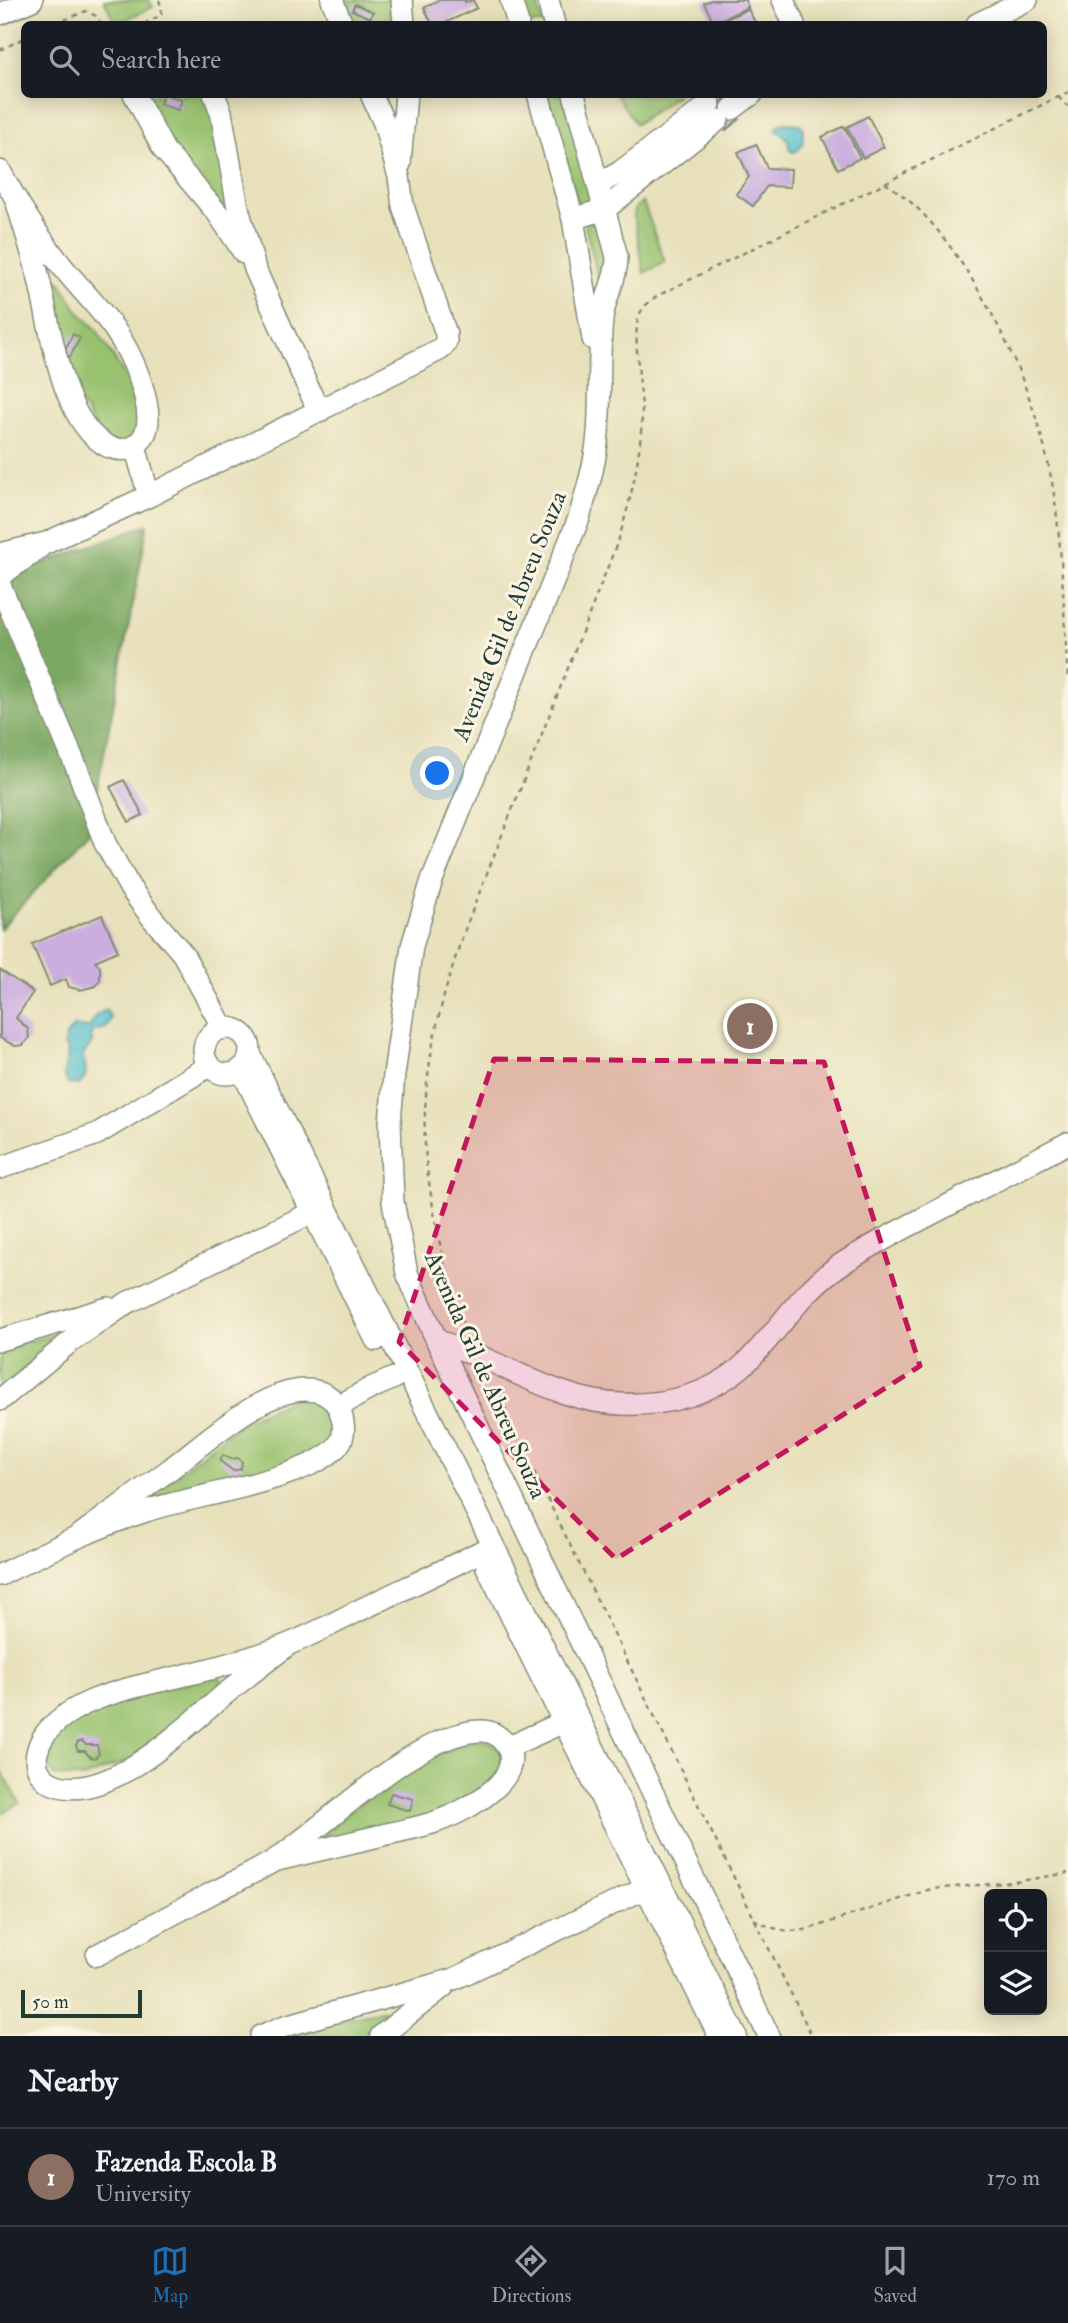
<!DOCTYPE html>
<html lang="en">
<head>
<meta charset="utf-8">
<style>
  :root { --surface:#171b24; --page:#20242c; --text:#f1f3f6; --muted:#9ea1a6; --line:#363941; --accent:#1f6fb2 }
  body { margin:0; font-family:"IM FELL Double Pica",serif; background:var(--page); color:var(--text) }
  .controls { position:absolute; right:21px; bottom:21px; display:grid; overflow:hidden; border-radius:10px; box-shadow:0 4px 18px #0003 }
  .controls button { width:63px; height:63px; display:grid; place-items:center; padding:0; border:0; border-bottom:2px solid var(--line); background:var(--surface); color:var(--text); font:35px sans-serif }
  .scale { position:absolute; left:21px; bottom:18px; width:121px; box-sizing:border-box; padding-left:7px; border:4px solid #1f3d34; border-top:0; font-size:19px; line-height:24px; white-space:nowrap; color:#1f3d34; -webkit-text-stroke:5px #fcf5e5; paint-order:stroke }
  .you { position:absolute; left:438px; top:774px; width:24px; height:24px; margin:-18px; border:5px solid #fff; border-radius:50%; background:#1a73e8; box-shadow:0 0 0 10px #1a73e833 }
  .badge { display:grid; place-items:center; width:46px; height:46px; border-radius:50%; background:var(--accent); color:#fff; font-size:23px; font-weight:700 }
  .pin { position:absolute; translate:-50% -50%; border:4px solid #fff; box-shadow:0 2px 7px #0006 }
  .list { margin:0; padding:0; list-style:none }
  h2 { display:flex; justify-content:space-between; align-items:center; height:91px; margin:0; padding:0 28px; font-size:30px }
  h2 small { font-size:23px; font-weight:400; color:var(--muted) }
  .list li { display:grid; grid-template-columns:46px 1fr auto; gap:21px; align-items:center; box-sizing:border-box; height:98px; padding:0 28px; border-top:2px solid var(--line) }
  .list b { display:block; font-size:26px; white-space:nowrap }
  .list p { margin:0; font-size:23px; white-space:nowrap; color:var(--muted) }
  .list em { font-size:23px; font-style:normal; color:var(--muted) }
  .icon { flex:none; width:38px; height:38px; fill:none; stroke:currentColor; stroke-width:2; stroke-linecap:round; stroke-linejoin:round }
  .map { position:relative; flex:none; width:1068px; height:2036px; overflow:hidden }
  .search { position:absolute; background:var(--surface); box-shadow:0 4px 18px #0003; left:21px; right:21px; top:21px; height:77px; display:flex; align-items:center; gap:18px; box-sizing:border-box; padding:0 24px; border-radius:10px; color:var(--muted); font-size:26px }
  .sheet { height:189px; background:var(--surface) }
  nav { display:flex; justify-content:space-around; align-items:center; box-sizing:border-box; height:98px; border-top:2px solid var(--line); background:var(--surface); font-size:19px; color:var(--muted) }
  nav a { display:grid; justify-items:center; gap:4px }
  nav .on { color:var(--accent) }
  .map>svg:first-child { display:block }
  .green { fill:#99c26f; stroke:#5c8052; stroke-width:2 }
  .forest { fill:#7aa862; stroke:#4c724b; stroke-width:2 }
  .water { fill:#53bfcc; stroke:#397e80; stroke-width:2 }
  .building { fill:#cbaddf }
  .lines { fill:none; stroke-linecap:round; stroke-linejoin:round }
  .minor-casing { stroke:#838e77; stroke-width:24 }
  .path { stroke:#838e77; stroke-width:2.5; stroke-dasharray:5 5; stroke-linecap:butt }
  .minor { stroke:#fff; stroke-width:21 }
  .marked { fill:#c2185b; fill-opacity:0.2; stroke:#c2185b; stroke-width:5; stroke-dasharray:14 9; stroke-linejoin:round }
  .labels { text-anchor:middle; stroke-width:6; stroke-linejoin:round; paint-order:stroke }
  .street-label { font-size:24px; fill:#1f3d34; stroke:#fcf5e5 }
</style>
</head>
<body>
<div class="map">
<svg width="1068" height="2036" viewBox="0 0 1068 2036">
  <rect width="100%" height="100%" fill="#fcf5e5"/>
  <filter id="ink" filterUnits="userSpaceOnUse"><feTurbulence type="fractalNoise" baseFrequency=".0143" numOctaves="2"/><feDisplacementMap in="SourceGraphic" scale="14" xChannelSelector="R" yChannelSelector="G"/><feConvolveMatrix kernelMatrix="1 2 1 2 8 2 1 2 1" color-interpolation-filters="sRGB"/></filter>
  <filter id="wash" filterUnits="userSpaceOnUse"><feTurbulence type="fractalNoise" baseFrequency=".00686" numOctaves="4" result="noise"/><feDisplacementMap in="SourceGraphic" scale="28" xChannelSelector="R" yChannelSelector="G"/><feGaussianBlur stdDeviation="1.57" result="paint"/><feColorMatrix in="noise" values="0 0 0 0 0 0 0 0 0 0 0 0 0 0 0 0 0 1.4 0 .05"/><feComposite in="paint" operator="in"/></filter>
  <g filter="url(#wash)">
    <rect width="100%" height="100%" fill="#e7e0ba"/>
    <!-- green -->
    <g class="green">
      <path d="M 104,0 L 149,0 L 153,7 L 116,24 Z"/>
      <path d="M 341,0 L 395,0 L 398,24 L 352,24 Z"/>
      <path d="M 520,0 L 536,0 L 543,24 L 527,24 Z"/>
      <path d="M 141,95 L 205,95 L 216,128 L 228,203 L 227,208 L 224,209 L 175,155 Z"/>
      <path d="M 547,95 L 563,95 L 592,197 L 590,204 L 579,208 Z"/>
      <path d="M 616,95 L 677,95 L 636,124 Z"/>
      <path d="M 643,202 L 665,262 L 644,273 L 634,217 L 635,208 Z"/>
      <path d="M 592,219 L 599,223 L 609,266 L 601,289 L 585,226 Z"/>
      <path d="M 55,279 L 59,280 L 78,311 L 96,329 L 133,389 L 139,417 L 136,435 L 125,445 L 103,440 L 65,378 L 49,284 Z"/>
      <path d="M 55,1335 L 59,1341 L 0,1390 L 0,1348 Z"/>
      <path d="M 316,1395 L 329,1402 L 337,1433 L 326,1448 L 277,1470 L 144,1501 L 243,1421 L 288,1401 Z"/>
      <path d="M 215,1676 L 221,1678 L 221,1682 L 217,1689 L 131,1759 L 84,1778 L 55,1776 C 45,1766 44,1759 49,1747 C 64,1705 175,1685 215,1676 Z"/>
      <path d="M 478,1738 L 494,1744 L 502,1754 L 500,1776 L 438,1816 L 331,1842 L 318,1839 L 403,1767 Z"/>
      <path d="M 0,1768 L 20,1803 L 0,1814 Z"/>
      <path d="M 381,2010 L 387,2011 L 387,2016 L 382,2023 L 365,2036 L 278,2036 Z"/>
    </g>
    <!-- forest -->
    <path class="forest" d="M 148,524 L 89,832 L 0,929 L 0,580 Z"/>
    <!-- water -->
    <g class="water">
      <path d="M 784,123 L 800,124 L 803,127 L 803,144 L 797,151 L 792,152 L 789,149 L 788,139 L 776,130 L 779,125 Z"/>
      <path d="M 106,1010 L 111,1018 L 106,1028 L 91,1032 L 92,1043 L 83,1054 C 84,1068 91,1072 79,1085 L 68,1084 L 64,1074 L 68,1052 L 64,1045 L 66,1036 L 74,1026 L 89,1028 L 96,1015 Z"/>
    </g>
    <g id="blocks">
      <!-- building -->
      <g class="building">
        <path d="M 439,0 L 465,0 L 465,2 L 473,0 L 477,8 L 443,24 L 432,24 L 424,8 Z"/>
        <path d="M 711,0 L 745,0 L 748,7 L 714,23 L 704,3 Z"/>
        <path d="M 355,4 L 373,12 L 370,18 L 352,10 Z"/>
        <path d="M 748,9 L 756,24 L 715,24 Z"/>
        <path d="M 163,94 L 182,100 L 178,110 L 160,104 Z"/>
        <path d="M 702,94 L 720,94 L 739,119 L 726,130 L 713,113 L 715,111 Z"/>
        <path d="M 868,116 L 884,147 L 863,158 L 847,127 Z"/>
        <path d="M 844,126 L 860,158 L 838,169 L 822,137 Z"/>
        <path d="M 756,144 L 767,168 L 791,169 L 790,187 L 767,186 L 753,206 L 736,194 L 749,177 L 738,152 Z"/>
        <path d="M 73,334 L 80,338 L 70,357 L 63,354 Z"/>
        <path d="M 124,780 L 143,815 L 129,822 L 110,787 Z"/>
        <path d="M 102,915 L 118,951 L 95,961 L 100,967 L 100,980 L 96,986 L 80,990 L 69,987 L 66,979 L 50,986 L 32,944 Z"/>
        <path d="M 0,970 L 33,992 L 16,1018 L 28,1029 L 29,1038 L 23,1045 L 15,1046 L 0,1038 Z"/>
        <path d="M 223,1455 L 231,1459 L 238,1458 L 242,1462 L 241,1469 L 233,1471 L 224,1464 L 220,1461 Z"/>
        <path d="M 82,1741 L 86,1745 L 97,1745 L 99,1754 L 95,1758 L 90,1757 L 85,1751 L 78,1751 L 76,1746 L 78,1742 Z"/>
        <path d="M 391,1793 L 413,1799 L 410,1811 L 387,1804 Z"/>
      </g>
    </g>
  </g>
  <g filter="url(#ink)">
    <use href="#blocks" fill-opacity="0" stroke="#838e77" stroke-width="2"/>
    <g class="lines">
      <defs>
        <g id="minor">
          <path d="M 332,0 L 342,24"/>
          <path d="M 402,0 L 404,24"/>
          <path d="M 511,0 L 518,24"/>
          <path d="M 548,0 L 554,24"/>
          <path d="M 783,0 L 794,24"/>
          <path d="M 0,14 L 32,0"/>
          <path d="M 977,24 L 1027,0"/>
          <path d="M 134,94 L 164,150 L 219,215 L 244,253"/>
          <path d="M 214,94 L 221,112 L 238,208 L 255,269 L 319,412"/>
          <path d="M 538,94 L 573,219 L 593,339"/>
          <path d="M 574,94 L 617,257 C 617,279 604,298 602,320 C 598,358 601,396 598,433 C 596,462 587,490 579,518 L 432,880 L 412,946 L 394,1075 L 390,1123 L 393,1202 L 407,1273 L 437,1341 L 769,2036"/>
          <path d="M 732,109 L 752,94"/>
          <path d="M 400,164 L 406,94"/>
          <path d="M 0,171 C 18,204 38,236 61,265 C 94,306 120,325 139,377 C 144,391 148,404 148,419 C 148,429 144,440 134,446 C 126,451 117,450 109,447 C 60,424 50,322 38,275 C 32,251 24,227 17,203"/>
          <path d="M 599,184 L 620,172 L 710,104"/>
          <path d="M 573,219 L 605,209 L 718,120"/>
          <path d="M 135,446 L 149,496"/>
          <path d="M 0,554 L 46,543 L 149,496 L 441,349 L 446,342 L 446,334 L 403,206 L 399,177 L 384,123 L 371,94"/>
          <path d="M 0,576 L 39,548"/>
          <path d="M 0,585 L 78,771 L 105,843 L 130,888 L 153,919 L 183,954 L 223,1028"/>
          <circle cx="227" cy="1051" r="23"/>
          <path d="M 250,1054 L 736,2036"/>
          <path d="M 241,1069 L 376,1340"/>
          <path d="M 0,1168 L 97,1134 L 209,1066"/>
          <path d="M 0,1340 L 108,1308"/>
          <path d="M 437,1341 C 499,1358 555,1402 621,1404 C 667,1406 714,1394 748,1361 C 782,1327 802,1289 843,1263 C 875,1243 908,1226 941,1209 C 984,1187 1026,1165 1068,1143"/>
          <path d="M 0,1400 L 70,1342 L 127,1303 L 313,1212"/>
          <path d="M 339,1406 L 371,1388 L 394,1378"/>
          <path d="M 487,1567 L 719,2036"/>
          <path d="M 0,1575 C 48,1551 95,1527 146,1511 C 189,1496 315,1479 339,1444 C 346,1435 344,1424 341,1414 C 338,1403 330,1396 320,1392 C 272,1378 205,1443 169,1470 C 139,1492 109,1514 79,1536"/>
          <path d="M 288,1645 C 267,1661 246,1677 225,1694 C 188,1725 112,1800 59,1786 C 51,1784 43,1779 39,1771 C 33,1760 38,1745 44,1736 C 66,1704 116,1691 151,1683 C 196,1673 247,1661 289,1644 C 312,1635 334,1623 356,1612 C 397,1592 439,1573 480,1552"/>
          <path d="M 508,1747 L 564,1722"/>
          <path d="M 97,1955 C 136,1934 175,1913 214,1892 C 234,1882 256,1872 275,1860 C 329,1824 415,1734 479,1731 C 491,1730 499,1735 506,1745 C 529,1778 464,1812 438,1821 C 422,1827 404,1830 387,1834 C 349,1843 311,1852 273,1861"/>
          <path d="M 261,2036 L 285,2026 L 454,1979 L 646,1888"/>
          <path d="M 381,2036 L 444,1986"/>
        </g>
      </defs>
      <!-- minor casing -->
      <use href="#minor" class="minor-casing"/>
      <!-- path -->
      <g class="path">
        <path d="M 55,24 L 86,11 L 96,16 L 101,24"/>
        <path d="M 144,24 L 161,15 L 162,9 L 159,0"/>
        <path d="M 0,50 L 24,38"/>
        <path d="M 1058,97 L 1068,106"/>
        <path d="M 885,183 C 924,207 949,243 973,281 C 1015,350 1046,428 1056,509 C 1063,565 1064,623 1068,679"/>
        <path d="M 467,1331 C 451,1304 445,1269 439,1239 C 434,1213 429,1186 426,1160 C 419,1080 440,998 467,924 L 618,541 C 631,500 641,456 642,413 C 642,390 632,333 639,316 C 642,307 650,301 657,296 L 1068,92"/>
        <path d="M 503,1388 L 506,1413 L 512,1427 L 812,2036"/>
        <path d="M 754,1919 C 773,1930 787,1933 809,1929 L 931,1889 L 1015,1882 L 1068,1873"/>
      </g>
      <!-- minor -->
      <use href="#minor" class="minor"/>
    </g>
  </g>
  <!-- marked area -->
  <path class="marked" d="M 494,1059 L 824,1062 L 920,1366 L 616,1559 L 399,1342 Z"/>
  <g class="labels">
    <!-- street labels -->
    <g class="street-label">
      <text transform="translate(509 616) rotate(-68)" y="8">Avenida Gil de Abreu Souza</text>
      <text transform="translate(486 1375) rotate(66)" y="8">Avenida Gil de Abreu Souza</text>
    </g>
  </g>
</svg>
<div class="controls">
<button><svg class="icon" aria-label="locate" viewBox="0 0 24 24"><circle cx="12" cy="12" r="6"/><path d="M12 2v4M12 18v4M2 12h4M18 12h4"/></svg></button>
<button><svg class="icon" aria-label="layers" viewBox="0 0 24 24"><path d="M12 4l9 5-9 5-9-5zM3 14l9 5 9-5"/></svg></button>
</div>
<div class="scale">50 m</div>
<div class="you"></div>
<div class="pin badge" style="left:750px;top:1026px;background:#8d6e63">1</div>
<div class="search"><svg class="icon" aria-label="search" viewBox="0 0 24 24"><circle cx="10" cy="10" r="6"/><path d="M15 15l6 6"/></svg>Search here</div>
</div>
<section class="sheet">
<h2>Nearby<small></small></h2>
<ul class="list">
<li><span class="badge" style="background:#8d6e63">1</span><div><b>Fazenda Escola B</b><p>University</p></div><em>170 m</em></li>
</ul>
</section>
<nav>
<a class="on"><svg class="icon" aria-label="map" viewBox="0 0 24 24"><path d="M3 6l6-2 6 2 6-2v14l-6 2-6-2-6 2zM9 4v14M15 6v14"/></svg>Map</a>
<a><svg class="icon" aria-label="directions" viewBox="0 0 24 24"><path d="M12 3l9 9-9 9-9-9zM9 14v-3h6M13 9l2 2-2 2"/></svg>Directions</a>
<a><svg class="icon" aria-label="saved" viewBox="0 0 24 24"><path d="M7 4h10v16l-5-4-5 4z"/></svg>Saved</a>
</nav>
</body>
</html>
